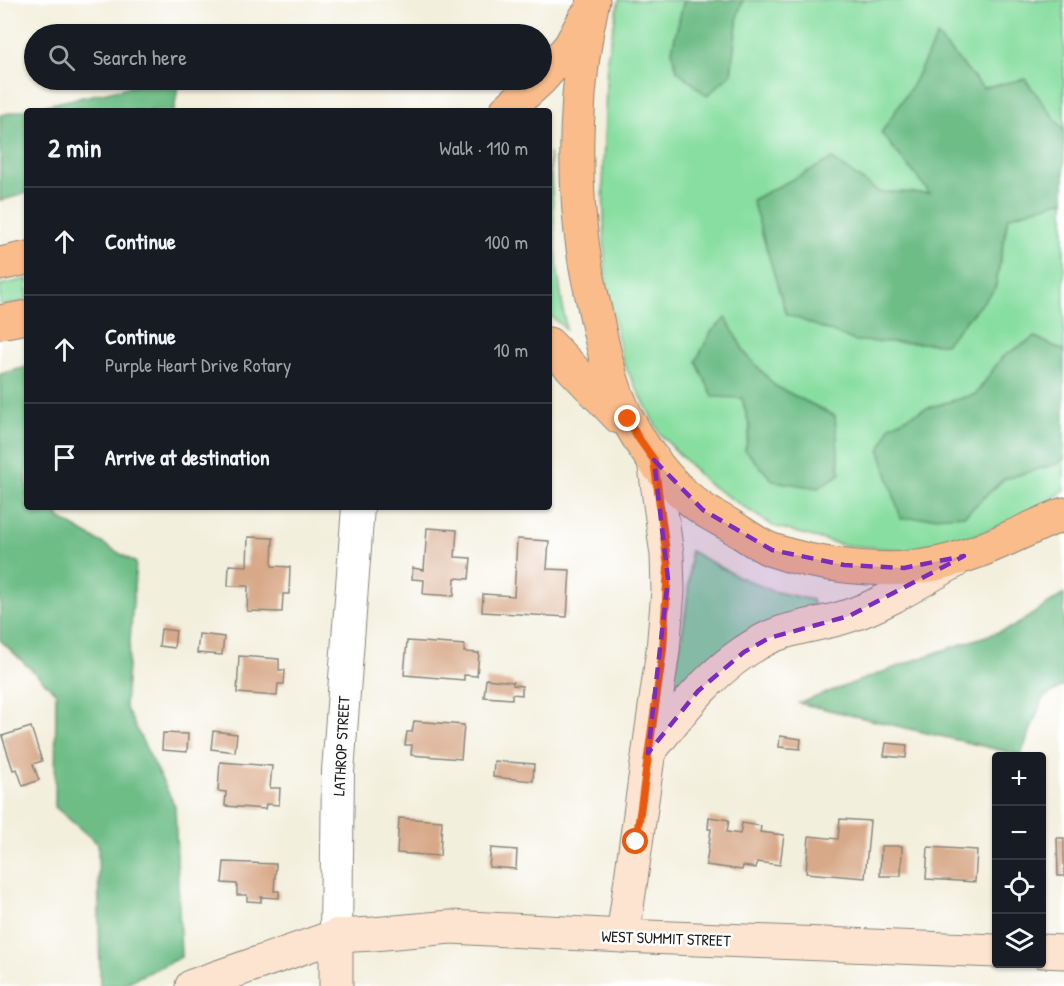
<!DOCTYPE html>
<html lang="en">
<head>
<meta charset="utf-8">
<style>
  :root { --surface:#171b24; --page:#20242c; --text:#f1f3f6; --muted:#9ea1a6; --line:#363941 }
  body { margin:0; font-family:"Patrick Hand",sans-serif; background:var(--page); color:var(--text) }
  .controls { position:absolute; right:18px; bottom:18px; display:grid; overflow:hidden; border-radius:6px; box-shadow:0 2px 4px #0004 }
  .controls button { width:54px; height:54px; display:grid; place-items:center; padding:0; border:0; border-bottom:2px solid var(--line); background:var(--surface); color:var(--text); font:30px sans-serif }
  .stop { position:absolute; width:18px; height:18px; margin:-14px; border:4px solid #ea580c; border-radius:50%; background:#fff }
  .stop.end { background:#ea580c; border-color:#fff; box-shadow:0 2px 6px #0008 }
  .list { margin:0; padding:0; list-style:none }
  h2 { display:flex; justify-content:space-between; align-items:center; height:78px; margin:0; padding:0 24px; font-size:26px }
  h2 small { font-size:20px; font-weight:400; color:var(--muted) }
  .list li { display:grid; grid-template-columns:39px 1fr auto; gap:18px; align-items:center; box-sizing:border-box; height:108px; padding:0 24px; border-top:2px solid var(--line) }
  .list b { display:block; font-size:22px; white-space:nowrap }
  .list p { margin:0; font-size:20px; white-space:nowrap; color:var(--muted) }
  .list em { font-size:20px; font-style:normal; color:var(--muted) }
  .icon { flex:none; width:33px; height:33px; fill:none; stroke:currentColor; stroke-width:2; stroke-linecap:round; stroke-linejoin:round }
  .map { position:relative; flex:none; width:1064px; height:986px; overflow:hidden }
  .search { position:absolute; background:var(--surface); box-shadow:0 2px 4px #0004; left:24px; top:24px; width:528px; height:66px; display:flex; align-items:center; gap:15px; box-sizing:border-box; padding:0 21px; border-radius:33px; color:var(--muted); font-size:22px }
  .panel { position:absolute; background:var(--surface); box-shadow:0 2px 4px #0004; left:24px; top:108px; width:528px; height:402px; border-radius:6px }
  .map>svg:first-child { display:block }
  .green { fill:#88dea1; stroke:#527d5e; stroke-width:1.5; fill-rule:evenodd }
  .forest { fill:#6ebd87; stroke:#456c52; stroke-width:1.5 }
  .building { fill:#d8a988 }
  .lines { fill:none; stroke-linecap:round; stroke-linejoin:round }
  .street-casing { stroke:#88867c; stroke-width:34 }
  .secondary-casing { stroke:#88867c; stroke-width:35 }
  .primary-casing { stroke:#88867c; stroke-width:35 }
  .street { stroke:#fff; stroke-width:32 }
  .secondary { stroke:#fde4d0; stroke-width:33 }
  .primary { stroke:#f9bc8a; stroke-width:33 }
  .route { stroke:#ea580c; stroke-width:8 }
  .marked { fill:#7b2cbf; fill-opacity:0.2; stroke:#7b2cbf; stroke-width:4.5; stroke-dasharray:12 8; stroke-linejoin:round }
  .labels { text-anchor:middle; stroke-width:5; stroke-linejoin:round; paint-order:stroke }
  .street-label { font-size:16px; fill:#1c1c1c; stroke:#fff }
</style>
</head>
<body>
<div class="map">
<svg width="1064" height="986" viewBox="0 0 1064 986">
  <rect width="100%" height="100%" fill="#fff"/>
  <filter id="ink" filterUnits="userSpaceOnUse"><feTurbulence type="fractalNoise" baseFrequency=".0167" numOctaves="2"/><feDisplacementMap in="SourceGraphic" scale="12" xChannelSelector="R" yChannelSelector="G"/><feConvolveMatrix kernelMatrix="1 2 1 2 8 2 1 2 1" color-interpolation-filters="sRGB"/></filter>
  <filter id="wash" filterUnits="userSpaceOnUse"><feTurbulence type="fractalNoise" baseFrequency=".008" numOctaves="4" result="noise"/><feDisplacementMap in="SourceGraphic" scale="24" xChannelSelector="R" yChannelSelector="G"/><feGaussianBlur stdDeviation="1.35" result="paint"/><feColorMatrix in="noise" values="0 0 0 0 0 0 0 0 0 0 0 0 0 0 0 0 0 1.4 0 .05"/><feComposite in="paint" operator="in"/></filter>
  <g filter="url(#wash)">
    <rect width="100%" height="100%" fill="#f3efdd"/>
    <!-- green -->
    <g class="green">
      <path d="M 619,0 L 684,0 L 672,50 L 677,71 L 731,74 L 738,14 L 743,0 L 1064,0 L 1064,131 L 1025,79 L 983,88 L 937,36 L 913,84 L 930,193 L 879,192 L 832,159 L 995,289 L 1008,217 L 1064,199 L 1064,351 L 1035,337 L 1002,357 L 976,394 L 924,409 L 965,515 L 1004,479 L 1059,463 L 1064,458 L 1064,490 L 1046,505 L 981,534 L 906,550 L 843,545 L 773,526 L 707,483 L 660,434 L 623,362 L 605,276 L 603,171 L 607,58 ZM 726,319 L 745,353 L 775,386 L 835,416 L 745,450 L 750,428 L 742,398 Z"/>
      <path d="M 549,152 L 558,273 L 566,330 L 549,314 Z"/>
      <path d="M 27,279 L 27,300 L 0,306 L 0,285 Z"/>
      <path d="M 690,551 L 737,576 L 772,591 L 812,600 L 814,608 L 673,701 L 668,698 C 680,650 690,602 690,551 Z"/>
    </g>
    <!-- forest -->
    <g class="forest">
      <path d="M 684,0 L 743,0 L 738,14 L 731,74 L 707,96 L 677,70 L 672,50 Z"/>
      <path d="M 937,36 L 983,88 L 1025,79 L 1064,131 L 1064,200 L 1008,217 L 995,289 L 945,344 L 855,341 L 786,314 L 752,200 L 832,159 L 879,192 L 930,193 L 881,133 L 913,84 Z"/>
      <path d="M 161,80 L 179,80 L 174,111 L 27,111 L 27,193 L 0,201 L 0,115 Z"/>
      <path d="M 726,318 L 745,353 L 775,386 L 835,416 L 840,474 L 818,488 L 773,481 L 745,450 L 750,428 L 742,398 L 713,397 L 696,361 L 711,332 Z"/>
      <path d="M 1035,337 L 1064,351 L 1064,458 L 1059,463 L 1004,479 L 965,515 L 901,519 L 880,451 L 890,426 L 924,409 L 976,394 L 1002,357 Z"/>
      <path d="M 27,367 L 27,507 L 57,507 L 59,518 L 136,563 L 125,706 L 175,806 L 181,957 L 120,986 L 100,986 L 98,844 L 55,807 L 56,693 L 0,640 L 0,374 Z"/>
      <path d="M 1064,594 L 1064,685 L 1043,698 L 1021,755 L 799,703 L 926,656 L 1013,627 Z"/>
    </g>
    <g id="blocks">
      <!-- building -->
      <g class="building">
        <path d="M 427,528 L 457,530 L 455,557 L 471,558 L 469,579 L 455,578 L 454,596 L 423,594 L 424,580 L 412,579 L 413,568 L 424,570 Z"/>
        <path d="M 248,537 L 273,538 L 272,566 L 290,567 L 289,594 L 283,594 L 282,612 L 247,611 L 248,586 L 228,586 L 229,565 L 247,566 Z"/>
        <path d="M 517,539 L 549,541 L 547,569 L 570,570 L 567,617 L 482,612 L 483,594 L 514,596 Z"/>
        <path d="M 161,629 L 176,631 L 174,648 L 159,646 Z"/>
        <path d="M 199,634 L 224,637 L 222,655 L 197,653 Z"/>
        <path d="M 407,641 L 465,645 L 464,652 L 479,653 L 477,676 L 464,675 L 464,680 L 404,675 Z"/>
        <path d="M 239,656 L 279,659 L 279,670 L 285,670 L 284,684 L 278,684 L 277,696 L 237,693 Z"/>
        <path d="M 486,679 L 513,682 L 513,685 L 522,686 L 522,695 L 512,694 L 512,699 L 484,697 Z"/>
        <path d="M 414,721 L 464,725 L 461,759 L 411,755 L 412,745 L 405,745 L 407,732 L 412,732 Z"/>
        <path d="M 31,727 L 42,761 L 33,764 L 39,780 L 23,786 L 17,769 L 13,770 L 2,736 Z"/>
        <path d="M 213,731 L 237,734 L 235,752 L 211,749 Z"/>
        <path d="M 163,733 L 188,734 L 187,752 L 162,750 Z"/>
        <path d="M 780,736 L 801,739 L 800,749 L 779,747 Z"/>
        <path d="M 886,743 L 907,745 L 906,758 L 884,756 Z"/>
        <path d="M 494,761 L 534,764 L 533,781 L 493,777 Z"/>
        <path d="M 220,762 L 272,766 L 270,788 L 280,788 L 279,805 L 266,804 L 265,809 L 225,806 L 226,792 L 218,791 Z"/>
        <path d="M 709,817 L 729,820 L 727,832 L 740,834 L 742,823 L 761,826 L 760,832 L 784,835 L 780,865 L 757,862 L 756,868 L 743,866 L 742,870 L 706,865 L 711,829 L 708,829 Z"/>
        <path d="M 399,818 L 442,821 L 440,856 L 397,853 Z"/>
        <path d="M 840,819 L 870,821 L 865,878 L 806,873 L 809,836 L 838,839 Z"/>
        <path d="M 1057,838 L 1064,838 L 1064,876 L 1058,876 Z"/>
        <path d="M 881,846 L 902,846 L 901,876 L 880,876 Z"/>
        <path d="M 928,847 L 977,850 L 975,882 L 926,879 Z"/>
        <path d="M 491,848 L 517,850 L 516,869 L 489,867 Z"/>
        <path d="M 224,862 L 276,864 L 274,891 L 279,891 L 279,898 L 261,897 L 261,902 L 247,901 L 247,895 L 237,895 L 237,884 L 222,883 Z"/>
      </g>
    </g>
  </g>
  <g filter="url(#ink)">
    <use href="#blocks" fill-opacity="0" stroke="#88867c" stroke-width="1.5"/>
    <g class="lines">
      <defs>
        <path id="street" d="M 336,936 L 338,771 L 358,507"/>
        <g id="secondary">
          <path d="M 649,752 C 683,708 717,663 768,638 C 793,626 822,625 848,616 C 885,604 920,581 954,562"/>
          <path d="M 623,936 L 663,650 L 668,591 L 667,555 L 654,460"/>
          <path d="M 1042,951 L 1064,952"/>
          <path d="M 192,986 L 336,936 L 373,934 L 451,927 L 623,936 L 996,951"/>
          <path d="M 336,986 L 336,936"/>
        </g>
        <g id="primary">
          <path d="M 593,0 C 575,80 572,175 584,256 C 587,276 592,295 596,315 C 605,357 613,397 636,434 C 652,462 677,492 704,510 C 711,515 720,519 728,524 C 743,533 756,544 772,550 C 814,565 881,573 924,566 C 974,559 1018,532 1064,514"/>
          <path d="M 542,78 L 570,46 L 585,18"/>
          <path d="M 506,111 L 540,80"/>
          <path d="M 0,264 L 27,258"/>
          <path d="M 0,322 L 27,317"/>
          <path d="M 549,344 L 619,417"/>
        </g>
      </defs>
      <!-- street casing -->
      <use href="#street" class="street-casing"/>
      <!-- secondary casing -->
      <use href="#secondary" class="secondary-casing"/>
      <!-- primary casing -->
      <use href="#primary" class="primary-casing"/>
      <!-- street -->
      <use href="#street" class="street"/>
      <!-- secondary -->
      <use href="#secondary" class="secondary"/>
      <!-- primary -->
      <use href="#primary" class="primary"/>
    </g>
  </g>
  <g class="lines" filter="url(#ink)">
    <!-- route -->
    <path class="route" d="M 628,419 L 637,436 L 654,460 L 668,567 L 663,650 L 636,842"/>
  </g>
  <!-- marked area -->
  <path class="marked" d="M 654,460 L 703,510 L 772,550 L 844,565 L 904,568 L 964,556 L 849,616 L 769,638 L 744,652 L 698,691 L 648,753 L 668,579 Z"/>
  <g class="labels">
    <!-- street labels -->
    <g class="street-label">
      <text transform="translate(341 746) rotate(-87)" y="6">LATHROP STREET</text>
      <text transform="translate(666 938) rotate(2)" y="6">WEST SUMMIT STREET</text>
    </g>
  </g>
</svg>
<div class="controls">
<button>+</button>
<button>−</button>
<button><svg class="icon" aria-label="locate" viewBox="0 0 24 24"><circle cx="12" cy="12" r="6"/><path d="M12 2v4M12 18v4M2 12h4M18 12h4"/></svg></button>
<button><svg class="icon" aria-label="layers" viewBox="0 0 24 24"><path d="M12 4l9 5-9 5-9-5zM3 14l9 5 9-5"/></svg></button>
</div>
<div class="stop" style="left:636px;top:842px"></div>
<div class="stop end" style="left:628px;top:419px"></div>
<div class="search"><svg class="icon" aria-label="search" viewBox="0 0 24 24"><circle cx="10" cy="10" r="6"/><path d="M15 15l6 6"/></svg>Search here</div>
<section class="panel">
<h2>2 min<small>Walk · 110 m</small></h2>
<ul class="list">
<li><svg class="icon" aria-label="ahead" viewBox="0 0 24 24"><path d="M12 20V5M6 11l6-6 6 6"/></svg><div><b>Continue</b></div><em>100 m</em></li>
<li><svg class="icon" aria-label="ahead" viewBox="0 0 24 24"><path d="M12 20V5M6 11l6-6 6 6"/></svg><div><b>Continue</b><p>Purple Heart Drive Rotary</p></div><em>10 m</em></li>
<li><svg class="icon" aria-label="arrive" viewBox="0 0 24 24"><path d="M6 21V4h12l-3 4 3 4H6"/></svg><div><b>Arrive at destination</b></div></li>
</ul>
</section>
</div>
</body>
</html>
